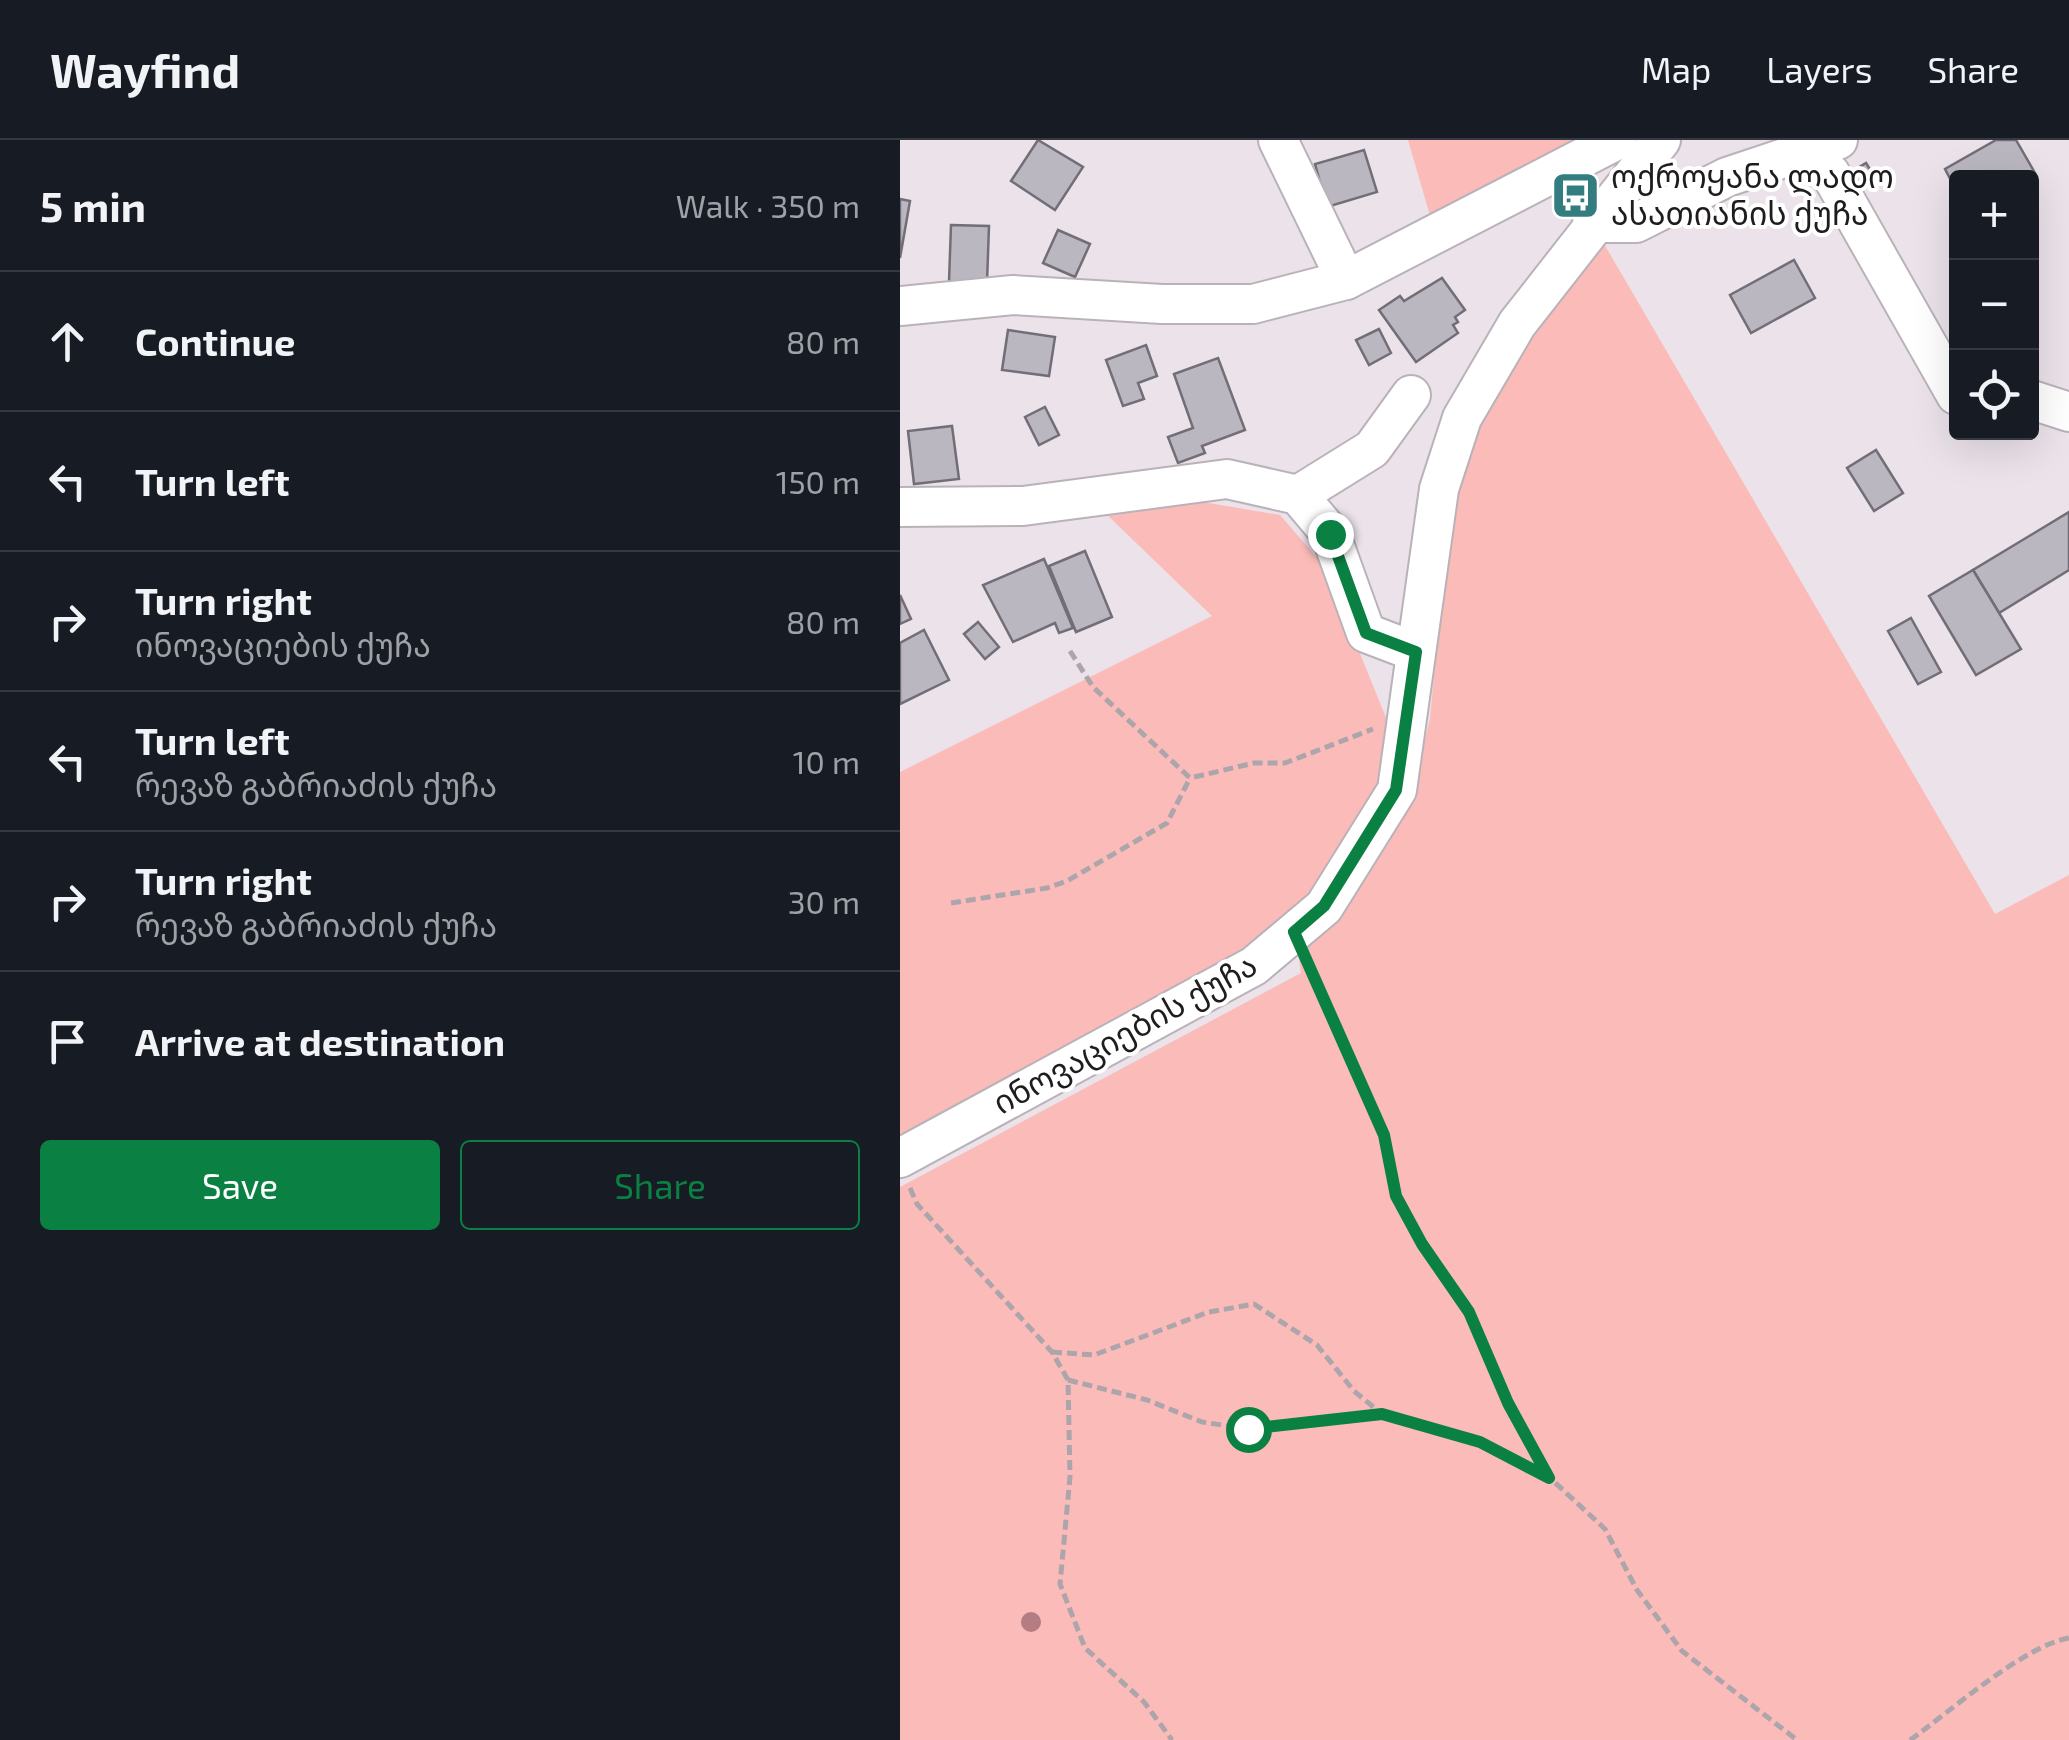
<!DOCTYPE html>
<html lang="en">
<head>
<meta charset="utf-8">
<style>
  :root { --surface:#171b24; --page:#242831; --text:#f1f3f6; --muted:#9ea1a6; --line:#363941; --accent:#0b8043 }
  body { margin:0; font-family:"Exo 2","Noto Sans Georgian",sans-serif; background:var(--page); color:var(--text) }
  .controls { position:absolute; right:30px; top:30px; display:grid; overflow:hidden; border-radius:10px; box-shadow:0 10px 40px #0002 }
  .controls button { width:90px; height:90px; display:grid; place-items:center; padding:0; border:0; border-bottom:2px solid var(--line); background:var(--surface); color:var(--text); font:50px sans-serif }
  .stop { position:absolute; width:30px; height:30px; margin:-22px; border:8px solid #0b8043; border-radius:50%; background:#fff }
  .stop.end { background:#0b8043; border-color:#fff; box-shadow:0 2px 10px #0008 }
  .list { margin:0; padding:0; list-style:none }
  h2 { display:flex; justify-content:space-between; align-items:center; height:130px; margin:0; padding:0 40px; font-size:42px }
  h2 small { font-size:32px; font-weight:400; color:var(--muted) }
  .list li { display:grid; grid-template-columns:65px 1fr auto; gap:30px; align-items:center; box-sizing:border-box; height:140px; padding:0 40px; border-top:2px solid var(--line) }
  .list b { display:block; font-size:38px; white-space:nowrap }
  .list p { margin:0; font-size:32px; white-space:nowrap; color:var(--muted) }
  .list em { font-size:32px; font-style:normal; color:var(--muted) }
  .actions { display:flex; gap:20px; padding:30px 40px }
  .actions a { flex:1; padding:22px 0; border:2px solid var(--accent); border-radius:10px; text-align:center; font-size:35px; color:var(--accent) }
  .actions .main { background:var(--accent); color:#fff }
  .icon { flex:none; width:55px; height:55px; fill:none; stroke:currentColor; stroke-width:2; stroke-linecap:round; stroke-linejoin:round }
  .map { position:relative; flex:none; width:1169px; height:1600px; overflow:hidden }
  header { display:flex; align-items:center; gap:60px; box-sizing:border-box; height:140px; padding:0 50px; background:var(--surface); border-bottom:2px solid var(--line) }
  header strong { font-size:48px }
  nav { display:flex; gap:55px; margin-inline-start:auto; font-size:35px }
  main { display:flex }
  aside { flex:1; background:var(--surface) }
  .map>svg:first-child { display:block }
  .green { fill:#fbbbb8 }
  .building { fill:#bbb7c0; stroke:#726e77; stroke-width:2.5 }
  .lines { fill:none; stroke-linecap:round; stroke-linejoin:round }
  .minor-casing { stroke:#bab2b9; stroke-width:42 }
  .path { stroke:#aca5ab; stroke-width:5; stroke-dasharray:10 5; stroke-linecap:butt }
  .minor { stroke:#fff; stroke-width:38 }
  .tree { fill:#b47d83 }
  .route { stroke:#0b8043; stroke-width:12 }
  .labels { text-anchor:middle; stroke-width:8; stroke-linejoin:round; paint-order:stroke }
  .poi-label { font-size:32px; fill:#1f1c1e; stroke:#fff; text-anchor:start }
  .street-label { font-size:32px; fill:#1f1c1e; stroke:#fff }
</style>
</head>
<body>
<header>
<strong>Wayfind</strong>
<nav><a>Map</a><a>Layers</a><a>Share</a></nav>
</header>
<main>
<aside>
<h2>5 min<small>Walk · 350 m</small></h2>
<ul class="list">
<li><svg class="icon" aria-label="ahead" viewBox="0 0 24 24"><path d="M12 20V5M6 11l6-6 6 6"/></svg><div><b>Continue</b></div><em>80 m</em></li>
<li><svg class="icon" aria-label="left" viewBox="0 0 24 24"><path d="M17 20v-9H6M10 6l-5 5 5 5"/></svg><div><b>Turn left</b></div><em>150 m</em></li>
<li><svg class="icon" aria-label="right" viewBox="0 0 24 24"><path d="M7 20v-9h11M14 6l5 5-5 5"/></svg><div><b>Turn right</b><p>ინოვაციების ქუჩა</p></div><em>80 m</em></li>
<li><svg class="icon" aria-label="left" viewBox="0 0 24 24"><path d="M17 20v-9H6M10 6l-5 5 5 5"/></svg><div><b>Turn left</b><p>რევაზ გაბრიაძის ქუჩა</p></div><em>10 m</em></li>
<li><svg class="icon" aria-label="right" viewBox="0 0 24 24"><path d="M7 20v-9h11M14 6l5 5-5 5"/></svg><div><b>Turn right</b><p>რევაზ გაბრიაძის ქუჩა</p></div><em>30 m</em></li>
<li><svg class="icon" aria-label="arrive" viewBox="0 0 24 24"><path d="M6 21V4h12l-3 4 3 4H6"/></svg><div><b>Arrive at destination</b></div></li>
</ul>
<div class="actions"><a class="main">Save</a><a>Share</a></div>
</aside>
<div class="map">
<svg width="1169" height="1600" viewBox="0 0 1169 1600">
  <rect width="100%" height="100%" fill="#ebe2ea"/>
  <!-- green -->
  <g class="green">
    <path d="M 508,0 L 679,0 L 533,86 Z"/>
    <path d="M 700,97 L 1095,774 L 1169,735 L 1169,1600 L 0,1600 L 0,1047 L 401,833 L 398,814 L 447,763 L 510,658 L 530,579 L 548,383 L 569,290 Z"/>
    <path d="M 285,359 L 380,375 L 425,427 L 495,600 L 472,659 L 409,761 L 343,821 L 0,1001 L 0,632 L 312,476 L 202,370 Z"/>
  </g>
  <!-- building -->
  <g class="building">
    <path d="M 138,0 L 183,27 L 155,70 L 111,41 Z"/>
    <path d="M 1096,0 L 1116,0 L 1135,33 L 1127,38 L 1056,38 L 1056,50 L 1045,29 Z"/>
    <path d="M 464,10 L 477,52 L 427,67 L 415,24 Z"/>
    <path d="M 966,23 L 973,34 L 959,43 L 953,31 Z"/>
    <path d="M 0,59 L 10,61 L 0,118 Z"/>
    <path d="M 51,85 L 89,86 L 87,143 L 49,142 Z"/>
    <path d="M 158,90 L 190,104 L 175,137 L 143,123 Z"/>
    <path d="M 894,120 L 915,158 L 851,193 L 830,155 Z"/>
    <path d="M 542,138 L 565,170 L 555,177 L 558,182 L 553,185 L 558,193 L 516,222 L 479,170 L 500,156 L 504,161 Z"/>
    <path d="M 479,189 L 491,213 L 469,225 L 456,200 Z"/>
    <path d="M 108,190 L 155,197 L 149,236 L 102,230 Z"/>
    <path d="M 246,205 L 257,236 L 238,243 L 244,259 L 223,266 L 206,220 Z"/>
    <path d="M 318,218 L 345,290 L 302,306 L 305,313 L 278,323 L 268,297 L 293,288 L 274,234 Z"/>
    <path d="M 145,267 L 159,295 L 139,305 L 125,277 Z"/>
    <path d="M 52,286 L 59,339 L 14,344 L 8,291 Z"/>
    <path d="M 976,310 L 1003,353 L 974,371 L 947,328 Z"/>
    <path d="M 1169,372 L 1169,430 L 1099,473 L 1073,430 Z"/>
    <path d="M 185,411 L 212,477 L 176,492 L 149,426 Z"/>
    <path d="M 144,419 L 173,488 L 159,493 L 155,483 L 113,502 L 83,445 Z"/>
    <path d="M 1073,430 L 1121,509 L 1076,535 L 1029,456 Z"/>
    <path d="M 0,455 L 11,479 L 0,484 Z"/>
    <path d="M 1011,478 L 1041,532 L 1018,544 L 988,491 Z"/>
    <path d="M 78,482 L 99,507 L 85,519 L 64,494 Z"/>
    <path d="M 24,490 L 49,540 L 0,564 L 0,503 Z"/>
  </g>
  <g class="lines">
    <defs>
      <g id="minor">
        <path d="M 378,0 L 446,140"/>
        <path d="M 904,13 L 930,33 L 1056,255"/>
        <path d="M 692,83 L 736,83 L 827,37 L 938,0"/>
        <path d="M 0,166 L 113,155 L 262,164 L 353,164 L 446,140 L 717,0"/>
        <path d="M 1132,260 L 1169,272"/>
        <path d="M 398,355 L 472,309 L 511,255"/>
        <path d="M 0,367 L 123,366 L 327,339 L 398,355 L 430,393 L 466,493 L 516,512"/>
        <path d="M 0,1018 L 354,826 L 424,767 L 497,650 L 539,349 L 562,278 L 617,184 L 761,0"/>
      </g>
    </defs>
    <!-- minor casing -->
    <use href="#minor" class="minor-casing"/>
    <!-- path -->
    <g class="path">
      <path d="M 170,511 L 193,547 L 290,638 L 354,623 L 385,623 L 473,589"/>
      <path d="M 51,763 L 147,748 L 167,741 L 267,683 L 290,638"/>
      <path d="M 409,821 L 484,995 L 496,1056 L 521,1105 L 569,1172 L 608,1263 L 647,1334"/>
      <path d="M 10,1048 L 17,1064 L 152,1212 L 168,1240 L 170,1337 L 160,1444 L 185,1508 L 244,1562 L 272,1600"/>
      <path d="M 152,1212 L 194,1215 L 309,1172 L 354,1164 L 417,1205 L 454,1251 L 482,1274"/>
      <path d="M 168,1240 L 247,1260 L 302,1282 L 348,1289 L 482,1274 L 580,1302 L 649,1337 L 705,1389 L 737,1450 L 782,1511 L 897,1600"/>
      <path d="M 1010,1600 C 1050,1572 1123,1506 1169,1498"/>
    </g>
    <!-- minor -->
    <use href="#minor" class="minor"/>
  </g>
  <!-- trees -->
  <circle class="tree" cx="131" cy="1482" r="10"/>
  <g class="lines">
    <!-- route -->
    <path class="route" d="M 348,1289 L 482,1274 L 580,1302 L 649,1338 L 608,1263 L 569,1172 L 522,1104 L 496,1056 L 484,995 L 394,792 L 424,766 L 496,650 L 516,512 L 466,493 L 430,394"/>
  </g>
  <!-- icons -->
  <defs>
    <symbol id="bus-square" viewBox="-11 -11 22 22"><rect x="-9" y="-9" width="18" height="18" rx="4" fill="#337c80" stroke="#fff"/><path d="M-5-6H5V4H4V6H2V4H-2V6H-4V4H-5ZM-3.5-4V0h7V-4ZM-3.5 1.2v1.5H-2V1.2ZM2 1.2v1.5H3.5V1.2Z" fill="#fff"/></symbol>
  </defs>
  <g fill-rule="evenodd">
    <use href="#bus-square" x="648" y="28" width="55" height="55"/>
  </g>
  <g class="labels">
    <!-- poi labels -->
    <g class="poi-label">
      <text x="711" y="48">ოქროყანა ლადო<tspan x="711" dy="37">ასათიანის ქუჩა</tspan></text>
    </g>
    <!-- street labels -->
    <g class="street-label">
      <text transform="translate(225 894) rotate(-29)" y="11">ინოვაციების ქუჩა</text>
    </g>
  </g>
</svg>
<div class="controls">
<button>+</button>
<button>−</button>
<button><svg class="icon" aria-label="locate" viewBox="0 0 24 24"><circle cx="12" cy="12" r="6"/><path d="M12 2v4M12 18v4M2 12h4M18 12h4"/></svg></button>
</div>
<div class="stop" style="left:348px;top:1289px"></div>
<div class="stop end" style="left:430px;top:394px"></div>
</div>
</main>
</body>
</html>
